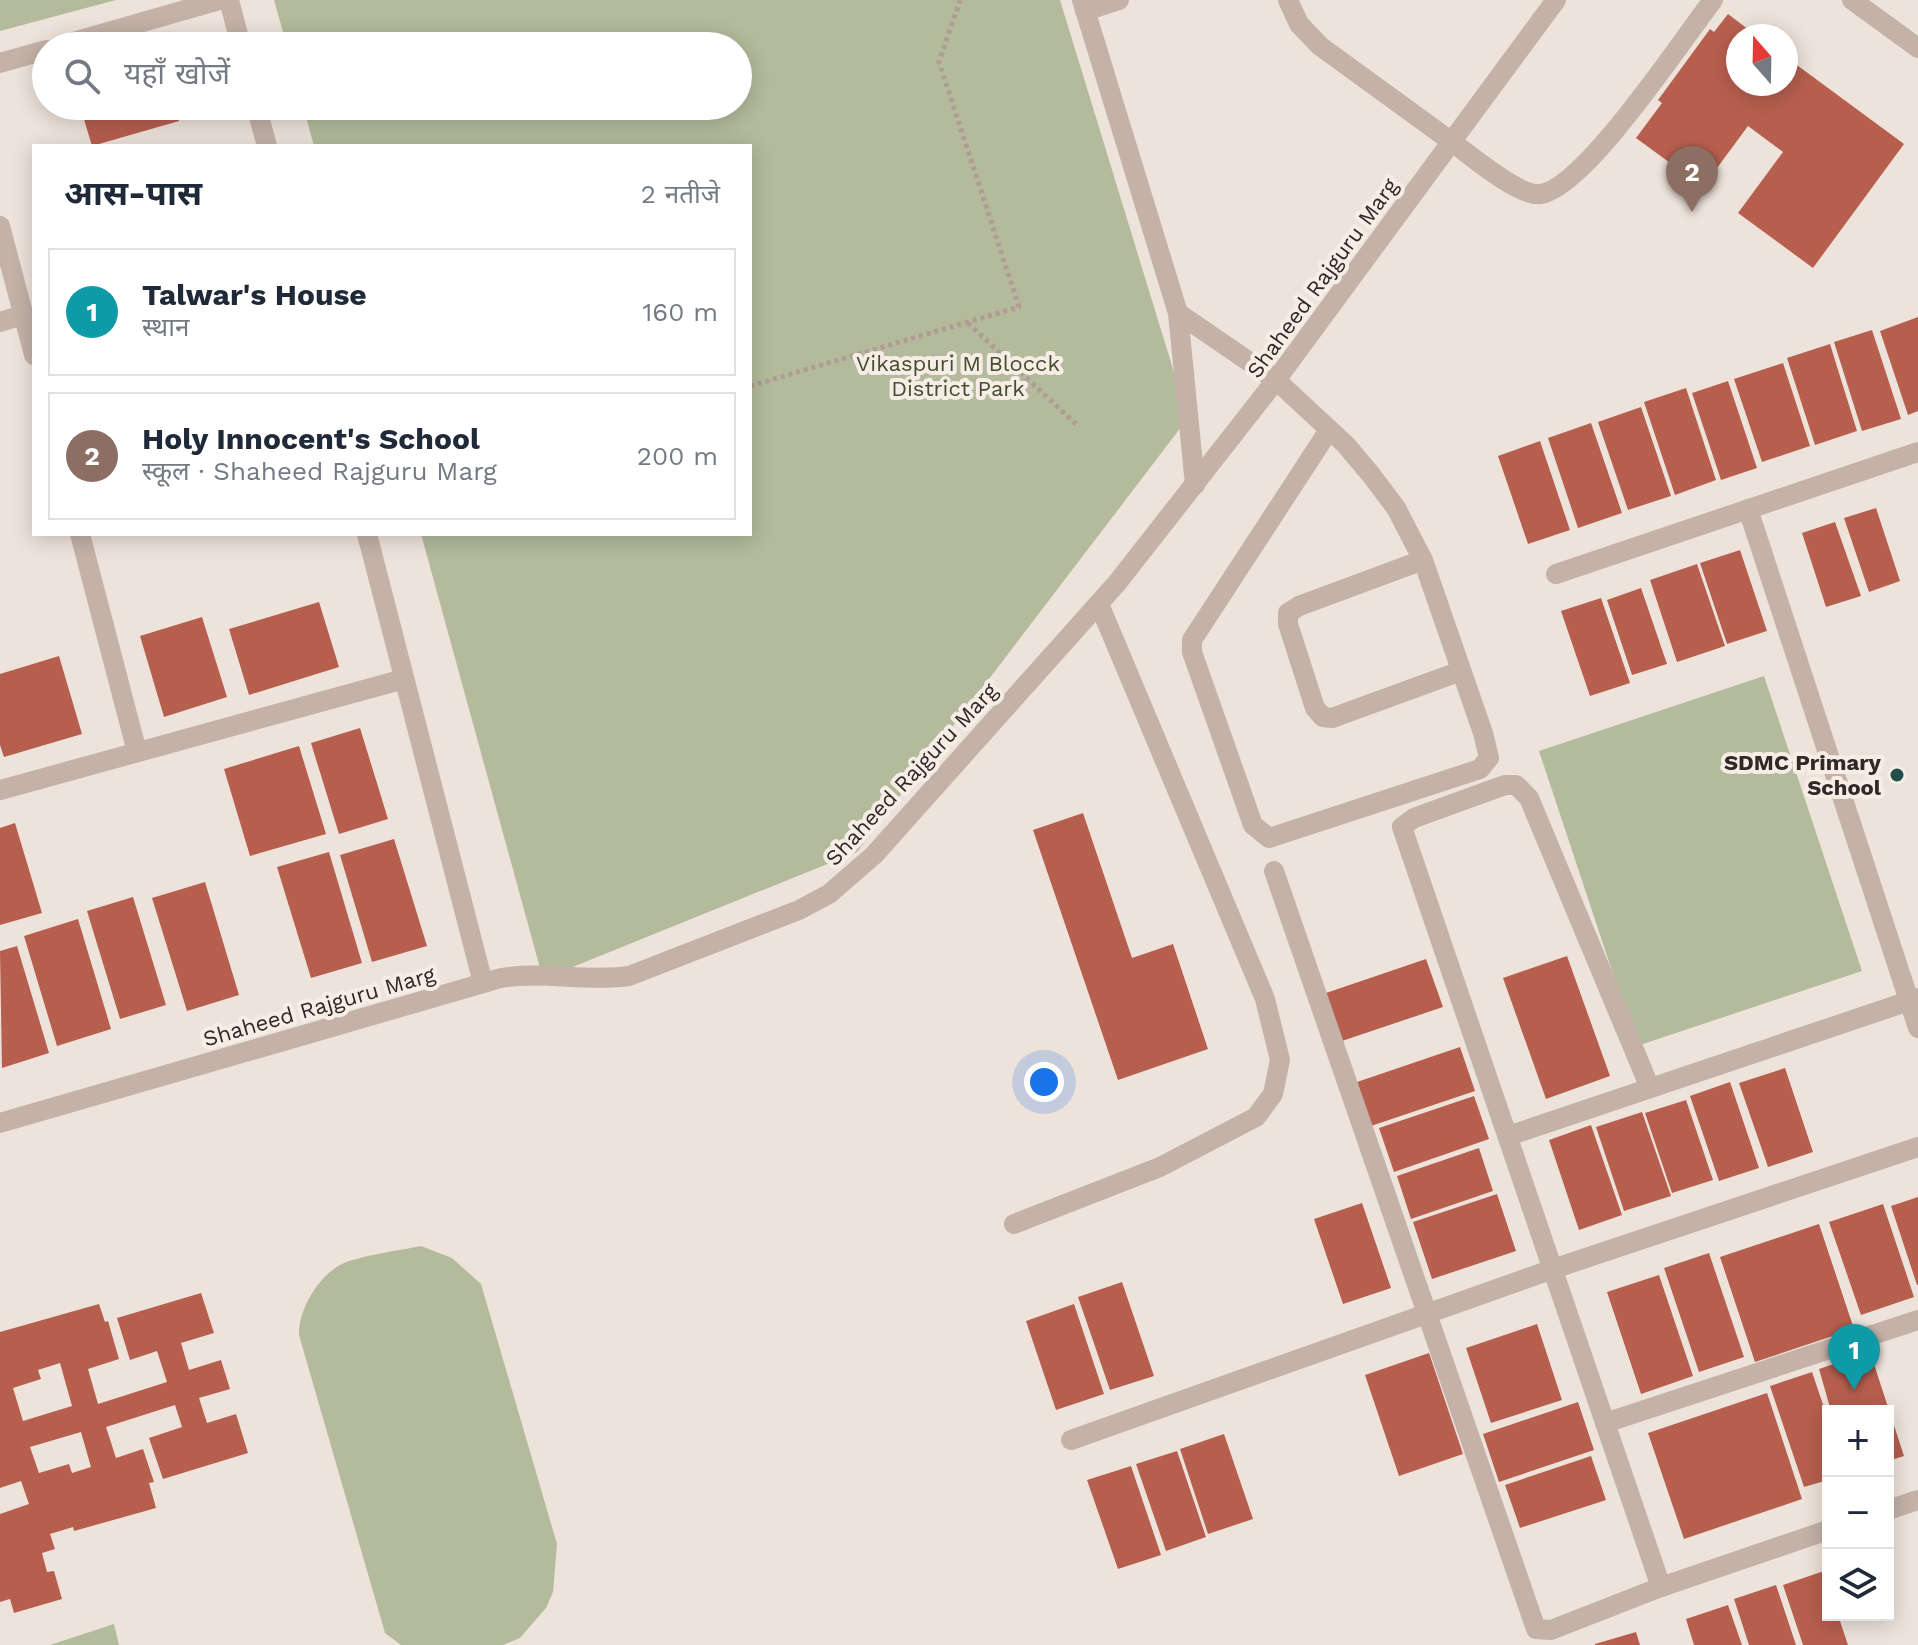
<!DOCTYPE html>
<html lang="hi">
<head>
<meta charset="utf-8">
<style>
  :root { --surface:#fff; --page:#f2f2f3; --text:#1f2937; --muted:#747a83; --line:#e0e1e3; --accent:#224e4d }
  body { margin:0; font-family:"Work Sans","Noto Sans Devanagari",sans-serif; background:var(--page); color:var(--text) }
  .controls { position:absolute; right:24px; bottom:24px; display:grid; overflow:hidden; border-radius:0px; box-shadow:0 4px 20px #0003 }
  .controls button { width:72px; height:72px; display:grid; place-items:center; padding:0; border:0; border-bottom:2px solid var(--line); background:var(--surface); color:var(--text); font:40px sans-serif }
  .compass { position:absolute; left:1726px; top:24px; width:72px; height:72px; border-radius:50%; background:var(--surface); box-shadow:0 4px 20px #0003; rotate:340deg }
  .you { position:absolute; left:1044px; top:1082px; width:28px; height:28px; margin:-20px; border:6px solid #fff; border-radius:50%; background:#1a73e8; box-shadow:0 0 0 12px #1a73e833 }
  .badge { display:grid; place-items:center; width:52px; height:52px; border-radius:50%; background:var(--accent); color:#fff; font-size:26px; font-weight:700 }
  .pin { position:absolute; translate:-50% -66px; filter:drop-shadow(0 2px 4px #0008) }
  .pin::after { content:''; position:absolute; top:42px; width:28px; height:24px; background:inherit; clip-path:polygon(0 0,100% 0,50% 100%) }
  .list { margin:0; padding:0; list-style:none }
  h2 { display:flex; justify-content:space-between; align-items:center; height:104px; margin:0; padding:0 32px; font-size:34px }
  h2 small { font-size:26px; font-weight:400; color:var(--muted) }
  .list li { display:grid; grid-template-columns:52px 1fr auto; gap:24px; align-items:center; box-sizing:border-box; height:128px; margin:0 16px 16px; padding:0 16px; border:2px solid var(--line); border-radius:0px }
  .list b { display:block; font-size:30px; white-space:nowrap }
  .list p { margin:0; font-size:26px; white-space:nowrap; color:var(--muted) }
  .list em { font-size:26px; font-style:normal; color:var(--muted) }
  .icon { flex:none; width:44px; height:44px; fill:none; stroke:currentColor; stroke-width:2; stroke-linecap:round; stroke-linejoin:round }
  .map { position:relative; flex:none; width:1918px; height:1645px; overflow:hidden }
  .search { position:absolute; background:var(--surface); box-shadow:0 4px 20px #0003; left:32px; top:32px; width:720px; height:88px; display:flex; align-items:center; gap:20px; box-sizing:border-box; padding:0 28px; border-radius:44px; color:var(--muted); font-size:30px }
  .panel { position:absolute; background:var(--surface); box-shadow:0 4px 20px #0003; left:32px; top:144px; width:720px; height:392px; border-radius:0px }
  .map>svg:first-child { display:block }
  .green { fill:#b3bb9c }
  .building { fill:#b75f4f; fill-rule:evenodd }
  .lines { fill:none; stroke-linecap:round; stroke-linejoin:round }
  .path { stroke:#b09c92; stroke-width:5; stroke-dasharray:4 4; stroke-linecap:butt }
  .lane { stroke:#c4b2a8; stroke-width:20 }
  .street { stroke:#c4b2a8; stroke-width:20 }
  .poi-dot { fill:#224e4d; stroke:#f6ede6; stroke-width:3 }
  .labels { text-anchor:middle; stroke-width:8; stroke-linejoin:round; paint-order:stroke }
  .street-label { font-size:22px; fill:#322927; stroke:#f6ede6 }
  .park-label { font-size:22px; fill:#454d2e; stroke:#f6ede6 }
  .poi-label { font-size:22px; font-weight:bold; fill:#322927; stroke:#f6ede6; text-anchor:end }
</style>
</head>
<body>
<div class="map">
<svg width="1918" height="1645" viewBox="0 0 1918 1645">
  <rect width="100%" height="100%" fill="#eee3da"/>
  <!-- green -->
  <g class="green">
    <path d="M 0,0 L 116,0 L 0,31 Z"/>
    <path d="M 274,0 L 1060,0 L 1188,418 L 857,852 L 543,979 L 421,534 L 750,534 L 750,146 L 314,146 L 303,106 L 738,106 L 738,46 L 287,46 Z"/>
    <path d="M 1764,676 L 1862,971 L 1637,1046 L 1539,751 Z"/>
    <path d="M 421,1246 L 452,1258 L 481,1284 L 557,1544 L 553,1592 L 546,1608 L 520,1638 L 503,1645 L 401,1645 L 385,1633 L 299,1335 C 298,1310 319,1275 342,1264 C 358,1256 402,1250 421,1246 Z"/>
    <path d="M 114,1624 L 119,1645 L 50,1645 Z"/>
  </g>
  <!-- building -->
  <g class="building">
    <path d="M 1728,14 L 1757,36 L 1738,36 L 1738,84 L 1786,84 L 1786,57 L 1904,144 L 1813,268 L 1738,213 L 1783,152 L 1748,126 L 1703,187 L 1636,138 L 1662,103 L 1658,100 L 1710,29 L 1714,32 Z"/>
    <path d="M 80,106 L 174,106 L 179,121 L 92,146 Z"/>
    <path d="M 1918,317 L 1918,411 L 1908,415 L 1880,331 Z"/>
    <path d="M 1872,330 L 1901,419 L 1862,431 L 1834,342 Z"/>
    <path d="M 1830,344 L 1857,431 L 1815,445 L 1787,358 Z"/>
    <path d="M 1783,363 L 1810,446 L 1762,462 L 1734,379 Z"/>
    <path d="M 1728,381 L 1757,468 L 1721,480 L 1692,393 Z"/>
    <path d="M 1686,388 L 1716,480 L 1675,495 L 1644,402 Z"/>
    <path d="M 1641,407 L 1671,496 L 1628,510 L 1598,422 Z"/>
    <path d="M 1591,423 L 1622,513 L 1578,528 L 1548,438 Z"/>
    <path d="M 1540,441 L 1570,530 L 1528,544 L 1498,456 Z"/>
    <path d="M 1876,508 L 1900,581 L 1869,592 L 1844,518 Z"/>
    <path d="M 1835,522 L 1861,596 L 1826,607 L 1802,533 Z"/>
    <path d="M 1740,550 L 1767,631 L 1727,644 L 1700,563 Z"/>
    <path d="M 1697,564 L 1725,646 L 1677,662 L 1650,580 Z"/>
    <path d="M 1641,588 L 1667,664 L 1632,675 L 1607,600 Z"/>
    <path d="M 1601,598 L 1630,683 L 1590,696 L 1561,611 Z"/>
    <path d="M 319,602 L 339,667 L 249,695 L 229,629 Z"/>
    <path d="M 202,617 L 227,697 L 164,717 L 140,636 Z"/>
    <path d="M 59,656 L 82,734 L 4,757 L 0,745 L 0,674 Z"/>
    <path d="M 360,728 L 388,819 L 339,834 L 311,743 Z"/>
    <path d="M 299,746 L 326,834 L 250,856 L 224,769 Z"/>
    <path d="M 1083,813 L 1132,958 L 1173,944 L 1208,1049 L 1118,1080 L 1033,830 Z"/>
    <path d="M 15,823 L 42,913 L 0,925 L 0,828 Z"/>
    <path d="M 394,839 L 427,946 L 372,962 L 340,855 Z"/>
    <path d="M 329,852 L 362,963 L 311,978 L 277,867 Z"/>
    <path d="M 205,882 L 239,995 L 187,1011 L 152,898 Z"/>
    <path d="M 133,897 L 166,1005 L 120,1019 L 87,911 Z"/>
    <path d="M 78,919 L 111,1029 L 57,1046 L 24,936 Z"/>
    <path d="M 17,946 L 49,1053 L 2,1068 L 0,951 Z"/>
    <path d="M 1567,956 L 1610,1076 L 1546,1099 L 1503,978 Z"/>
    <path d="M 1426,959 L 1443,1007 L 1342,1041 L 1326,993 Z"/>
    <path d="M 1460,1047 L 1475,1091 L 1371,1126 L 1357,1082 Z"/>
    <path d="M 1785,1068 L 1813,1152 L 1768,1167 L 1739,1083 Z"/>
    <path d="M 1730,1082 L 1759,1168 L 1719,1181 L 1690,1096 Z"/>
    <path d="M 1474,1096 L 1489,1139 L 1394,1172 L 1379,1128 Z"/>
    <path d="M 1686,1100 L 1713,1180 L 1672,1193 L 1645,1113 Z"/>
    <path d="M 1642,1112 L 1671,1196 L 1624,1211 L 1596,1127 Z"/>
    <path d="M 1591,1125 L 1622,1215 L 1579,1230 L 1549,1140 Z"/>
    <path d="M 1479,1148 L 1493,1191 L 1411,1219 L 1397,1176 Z"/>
    <path d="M 1497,1194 L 1516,1251 L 1432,1279 L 1413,1222 Z"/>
    <path d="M 1918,1197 L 1918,1285 L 1917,1285 L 1891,1206 Z"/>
    <path d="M 1362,1203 L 1391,1288 L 1343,1304 L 1314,1219 Z"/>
    <path d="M 1883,1204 L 1914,1297 L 1861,1315 L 1829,1222 Z"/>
    <path d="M 1819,1224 L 1854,1329 L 1755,1362 L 1720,1257 Z"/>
    <path d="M 1709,1253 L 1744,1357 L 1699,1372 L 1664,1268 Z"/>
    <path d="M 1659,1275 L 1693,1376 L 1641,1394 L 1607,1292 Z"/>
    <path d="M 1122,1282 L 1154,1376 L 1110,1390 L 1078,1297 Z"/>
    <path d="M 201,1293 L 214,1333 L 181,1343 L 189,1370 L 221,1360 L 230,1389 L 199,1398 L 207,1423 L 236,1414 L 248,1453 L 163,1479 L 149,1438 L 182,1427 L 175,1405 L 106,1427 L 116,1458 L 143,1449 L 154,1482 L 149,1483 L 156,1508 L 74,1531 L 73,1527 L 50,1534 L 55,1549 L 42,1553 L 47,1572 L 54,1571 L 62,1599 L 14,1613 L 10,1599 L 0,1602 L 0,1514 L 29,1504 L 21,1481 L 0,1488 L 0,1332 L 99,1304 L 105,1322 L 108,1321 L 119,1359 L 88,1369 L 98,1404 L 167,1382 L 157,1351 L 130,1360 L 117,1318 ZM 60,1363 L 72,1406 L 23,1421 L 13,1388 L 41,1379 L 38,1370 ZM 81,1432 L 91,1467 L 72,1473 L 69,1464 L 39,1473 L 30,1447 Z"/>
    <path d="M 1074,1304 L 1104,1394 L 1056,1410 L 1026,1321 Z"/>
    <path d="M 1537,1324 L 1562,1400 L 1491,1423 L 1466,1348 Z"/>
    <path d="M 1870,1352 L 1904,1456 L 1888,1461 L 1888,1411 L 1831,1411 L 1819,1369 Z"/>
    <path d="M 1429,1353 L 1463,1454 L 1399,1476 L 1365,1375 Z"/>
    <path d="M 1812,1372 L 1828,1419 L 1828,1480 L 1804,1487 L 1770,1386 Z"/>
    <path d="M 1767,1393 L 1802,1499 L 1684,1539 L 1648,1433 Z"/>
    <path d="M 1578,1402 L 1594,1450 L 1499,1482 L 1483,1434 Z"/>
    <path d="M 1224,1434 L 1253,1519 L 1208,1534 L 1180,1449 Z"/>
    <path d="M 1177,1451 L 1206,1537 L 1166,1551 L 1136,1464 Z"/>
    <path d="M 1591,1456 L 1606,1500 L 1520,1528 L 1505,1485 Z"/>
    <path d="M 1131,1466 L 1161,1555 L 1118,1569 L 1087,1480 Z"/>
    <path d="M 1824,1571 L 1828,1584 L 1828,1615 L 1838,1615 L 1848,1645 L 1803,1645 L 1783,1585 Z"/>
    <path d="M 1776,1585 L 1796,1645 L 1749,1645 L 1734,1599 Z"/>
    <path d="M 1728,1605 L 1742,1645 L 1694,1645 L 1686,1619 Z"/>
    <path d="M 1636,1632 L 1640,1645 L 1595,1645 L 1595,1644 Z"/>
  </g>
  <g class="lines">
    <!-- path -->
    <g class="path">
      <path d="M 968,323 L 1079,427"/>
      <path d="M 750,386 L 1019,307 L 939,62 L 960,0"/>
    </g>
    <!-- lane -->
    <g class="lane">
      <path d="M 1452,142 C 1470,155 1519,197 1540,194 C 1584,189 1682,40 1713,0"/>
      <path d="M 1014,1224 L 1160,1167 L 1256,1117 L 1273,1094 L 1280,1060 L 1265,999 L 1099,604"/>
    </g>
    <!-- street -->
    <g class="street">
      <path d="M 229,0 L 241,46"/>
      <path d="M 1082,0 L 1178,313 L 1195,485"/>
      <path d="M 1288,0 L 1299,24 L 1320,46 L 1452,142"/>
      <path d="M 1852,0 L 1918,48"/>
      <path d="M 1085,11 L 1119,0"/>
      <path d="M 59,46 L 220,0"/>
      <path d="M 0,63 L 46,50"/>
      <path d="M 256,106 L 267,146"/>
      <path d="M 0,226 L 34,355"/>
      <path d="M 1178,313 L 1276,380 L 1346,445 L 1372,476 L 1396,508 L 1423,560 L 1483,733 L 1489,758 L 1480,769 L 1269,838 L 1253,825 L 1192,652 L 1192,640 L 1329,430"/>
      <path d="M 0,322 L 23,315"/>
      <path d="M 1748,509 L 1918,1028"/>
      <path d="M 80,534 L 137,752"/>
      <path d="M 367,534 L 483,983"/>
      <path d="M 1423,560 L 1299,606 L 1288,613 L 1288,624 L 1315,708 L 1323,717 L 1332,718 L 1461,671"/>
      <path d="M 1556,574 L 1918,452"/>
      <path d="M 0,790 L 404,679"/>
      <path d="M 1274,871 L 1536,1629 L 1551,1630 L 1661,1587 L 1828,1530"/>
      <path d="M 1650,1088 L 1529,798 L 1516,785 L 1505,785 L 1414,818 L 1402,827 L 1661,1587"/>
      <path d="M 0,1123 L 501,978 C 544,971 586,982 629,976 L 799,910 L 829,894 L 874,855 L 1117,583 L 1276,380 L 1556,0"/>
      <path d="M 1508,1136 L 1918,998"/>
      <path d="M 1605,1423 L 1918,1320"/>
      <path d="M 1071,1440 L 1553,1269 L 1918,1147"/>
      <path d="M 1888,1510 L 1918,1500"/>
    </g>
  </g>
  <!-- markers -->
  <circle class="poi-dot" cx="1897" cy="775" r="8"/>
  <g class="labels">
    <!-- street labels -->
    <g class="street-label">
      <text transform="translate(1322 278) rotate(-54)" y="8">Shaheed Rajguru Marg</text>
      <text transform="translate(911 774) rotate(-47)" y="8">Shaheed Rajguru Marg</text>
      <text transform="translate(319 1006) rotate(-16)" y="8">Shaheed Rajguru Marg</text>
    </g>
    <!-- park labels -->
    <g class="park-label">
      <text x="958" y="371">Vikaspuri M Blocck<tspan x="958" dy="25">District Park</tspan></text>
    </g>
    <!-- poi labels -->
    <g class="poi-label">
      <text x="1881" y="770">SDMC Primary<tspan x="1881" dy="25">School</tspan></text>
    </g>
  </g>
</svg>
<div class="controls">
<button>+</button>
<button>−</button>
<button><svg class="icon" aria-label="layers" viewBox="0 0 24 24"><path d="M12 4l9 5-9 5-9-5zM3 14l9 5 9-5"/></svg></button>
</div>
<svg class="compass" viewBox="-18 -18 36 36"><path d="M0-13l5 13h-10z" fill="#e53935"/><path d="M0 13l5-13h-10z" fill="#747a83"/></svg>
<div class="you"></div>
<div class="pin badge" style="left:1854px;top:1390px;background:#0f9aa8">1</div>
<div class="pin badge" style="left:1692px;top:212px;background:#8d6e63">2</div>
<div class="search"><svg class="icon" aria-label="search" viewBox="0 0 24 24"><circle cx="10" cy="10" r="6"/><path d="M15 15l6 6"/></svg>यहाँ खोजें</div>
<section class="panel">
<h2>आस-पास<small>2 नतीजे</small></h2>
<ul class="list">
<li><span class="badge" style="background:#0f9aa8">1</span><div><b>Talwar's House</b><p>स्थान</p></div><em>160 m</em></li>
<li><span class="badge" style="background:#8d6e63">2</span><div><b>Holy Innocent's School</b><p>स्कूल · Shaheed Rajguru Marg</p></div><em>200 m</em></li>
</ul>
</section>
</div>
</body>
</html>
